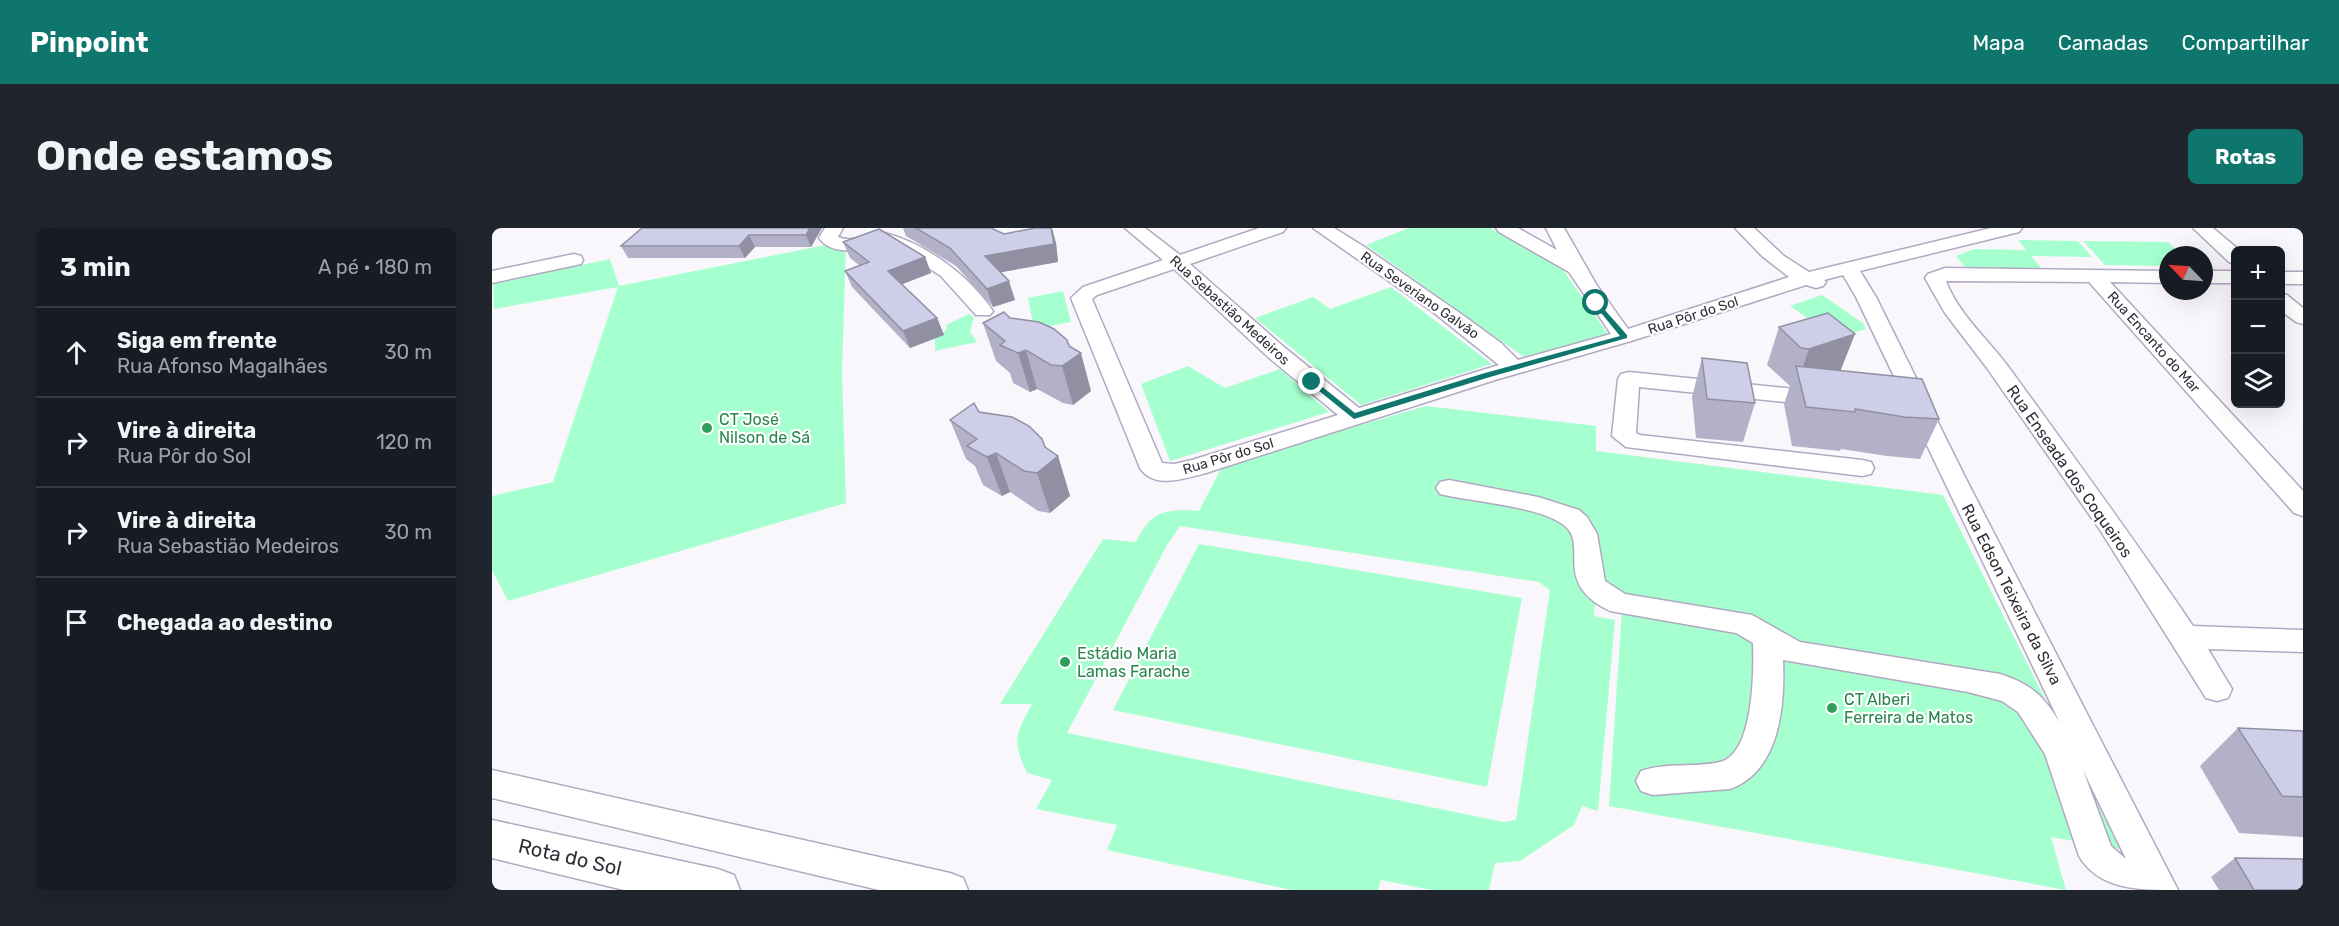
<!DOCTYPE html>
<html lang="pt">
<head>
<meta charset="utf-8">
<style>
  :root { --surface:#171b24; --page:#20242c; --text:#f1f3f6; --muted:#9ea1a6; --line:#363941; --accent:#0f766e }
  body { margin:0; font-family:Rubik,sans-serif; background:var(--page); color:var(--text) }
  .controls { position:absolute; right:18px; top:18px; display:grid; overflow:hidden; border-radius:9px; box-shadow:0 6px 24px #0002 }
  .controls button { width:54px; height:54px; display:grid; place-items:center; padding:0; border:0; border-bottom:2px solid var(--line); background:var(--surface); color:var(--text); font:30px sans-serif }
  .compass { position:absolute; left:1667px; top:18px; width:54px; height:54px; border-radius:50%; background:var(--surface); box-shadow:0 6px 24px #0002; rotate:295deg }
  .stop { position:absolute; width:18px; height:18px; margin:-14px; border:4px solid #0f766e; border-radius:50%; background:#fff }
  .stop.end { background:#0f766e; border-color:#fff; box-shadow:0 2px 6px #0008 }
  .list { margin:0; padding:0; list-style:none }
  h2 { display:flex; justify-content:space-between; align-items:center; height:78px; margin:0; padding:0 24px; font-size:26px }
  h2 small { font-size:20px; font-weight:400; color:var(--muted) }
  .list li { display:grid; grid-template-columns:39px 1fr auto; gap:18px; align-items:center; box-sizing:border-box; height:90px; padding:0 24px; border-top:2px solid var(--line) }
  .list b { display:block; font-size:22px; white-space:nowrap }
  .list p { margin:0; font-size:20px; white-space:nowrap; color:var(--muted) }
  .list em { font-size:20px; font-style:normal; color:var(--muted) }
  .icon { flex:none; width:33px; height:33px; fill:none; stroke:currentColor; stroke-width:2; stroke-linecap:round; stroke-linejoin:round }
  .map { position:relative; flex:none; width:1811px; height:662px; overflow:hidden; border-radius:9px }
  header { display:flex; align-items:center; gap:36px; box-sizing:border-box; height:84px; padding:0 30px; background:var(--accent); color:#fff }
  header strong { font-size:28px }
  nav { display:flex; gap:33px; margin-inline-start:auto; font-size:21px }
  .intro { display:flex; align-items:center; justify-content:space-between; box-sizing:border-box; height:144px; padding:0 36px }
  h1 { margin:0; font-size:42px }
  .button { padding:15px 27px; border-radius:9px; background:var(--accent); color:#fff; font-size:21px; font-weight:700 }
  main { display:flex; gap:36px; padding:0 36px }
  aside { flex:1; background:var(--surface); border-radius:9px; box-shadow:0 6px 24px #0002 }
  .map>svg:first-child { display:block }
  .green { fill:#a5ffce; fill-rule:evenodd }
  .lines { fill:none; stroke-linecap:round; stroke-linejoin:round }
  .minor-casing { stroke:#b2a8c2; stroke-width:3 }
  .major-casing { stroke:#b2a8c2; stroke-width:3 }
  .minor { fill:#fff; fill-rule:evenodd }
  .major { fill:#fff; fill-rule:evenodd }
  .wall { fill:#b2b1c8 }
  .shaded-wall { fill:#9190a3 }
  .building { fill:#cfcee9; stroke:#9190a3; stroke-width:1.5 }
  .route { fill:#0f766e }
  .leisure-dot { fill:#2e9e5b; stroke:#fff; stroke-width:2 }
  .labels { text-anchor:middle; stroke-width:4.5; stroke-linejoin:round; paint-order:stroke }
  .far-street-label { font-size:14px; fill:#322e38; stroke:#fff }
  .leisure-label { font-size:16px; fill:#27864d; stroke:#fff; text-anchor:start }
  .street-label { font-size:16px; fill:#322e38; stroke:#fff }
  .near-street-label { font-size:20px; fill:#322e38; stroke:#fff }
</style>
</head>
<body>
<header>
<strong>Pinpoint</strong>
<nav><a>Mapa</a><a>Camadas</a><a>Compartilhar</a></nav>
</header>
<div class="intro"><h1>Onde estamos</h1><a class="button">Rotas</a></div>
<main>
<aside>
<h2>3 min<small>A pé · 180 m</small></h2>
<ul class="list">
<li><svg class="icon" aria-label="ahead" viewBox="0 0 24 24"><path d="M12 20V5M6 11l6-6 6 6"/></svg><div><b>Siga em frente</b><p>Rua Afonso Magalhães</p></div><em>30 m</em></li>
<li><svg class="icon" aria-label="right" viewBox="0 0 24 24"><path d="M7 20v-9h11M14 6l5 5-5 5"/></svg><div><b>Vire à direita</b><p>Rua Pôr do Sol</p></div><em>120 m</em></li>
<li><svg class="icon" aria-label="right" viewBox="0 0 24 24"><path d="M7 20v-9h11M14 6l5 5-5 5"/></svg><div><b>Vire à direita</b><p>Rua Sebastião Medeiros</p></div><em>30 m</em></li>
<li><svg class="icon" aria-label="arrive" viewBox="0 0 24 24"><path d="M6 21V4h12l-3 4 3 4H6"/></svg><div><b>Chegada ao destino</b></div></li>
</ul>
</aside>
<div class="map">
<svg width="1811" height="662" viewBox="0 0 1811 662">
  <rect width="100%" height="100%" fill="#f9f7fc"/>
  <!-- green -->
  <g class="green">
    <path d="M 917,0 L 998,0 L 1069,39 L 1116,106 L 1032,129 L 874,17 Z"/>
    <path d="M 1526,12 L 1586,13 L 1600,29 L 1539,28 L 1552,43 L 1476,43 L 1464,28 L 1482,21 L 1534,22 Z"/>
    <path d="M 354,13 L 350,145 L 354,275 L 16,373 L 0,342 L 0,268 L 61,254 L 126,59 L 2,81 L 1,51 L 80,36 L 85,38 L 118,31 L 127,58 Z"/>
    <path d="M 1591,13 L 1676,14 L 1689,27 L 1676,27 L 1676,38 L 1613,37 Z"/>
    <path d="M 899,59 L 1000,136 L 869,177 L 763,90 L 821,69 L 838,81 Z"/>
    <path d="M 571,63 L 579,94 L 542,101 L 536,70 Z"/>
    <path d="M 1330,67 L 1371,95 L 1374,101 L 1344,110 L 1298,78 Z"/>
    <path d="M 477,86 L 482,89 L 478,104 L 485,114 L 443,123 L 443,111 L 454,102 L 454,97 Z"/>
    <path d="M 696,138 L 733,160 L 788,141 L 837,184 L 678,233 L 649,156 Z"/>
    <path d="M 934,178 L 1104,198 L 1104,223 L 1451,267 L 1628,621 L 1559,609 L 1574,662 L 1117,578 L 1130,381 L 1103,377 L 1102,388 L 1123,392 L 1106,583 L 1090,578 L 1082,597 L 1028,633 L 1003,635 L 997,662 L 939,662 L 889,652 L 886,662 L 800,662 L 615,622 L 625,597 L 544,581 L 560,552 L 535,545 C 520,512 523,508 540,476 L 508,476 L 611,311 L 644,314 C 659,282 675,281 707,283 L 731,237 ZM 688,298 L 1047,354 L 1058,362 L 1024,592 L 1012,594 L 575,505 L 675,317 Z"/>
    <path d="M 707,316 L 1030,370 L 995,559 L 621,482 Z"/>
  </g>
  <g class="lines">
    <defs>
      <g id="minor">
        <path d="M 333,0 L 351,0 L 346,9 C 360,15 375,7 389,4 C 431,14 475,45 501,83 L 498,87 L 484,87 L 449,48 L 395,13 C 375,20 342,31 327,10 Z"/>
        <path d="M 633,0 L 653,0 L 688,27 L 767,0 L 794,0 L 791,4 L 698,36 L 792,119 L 867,180 L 1007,137 L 941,84 L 821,0 L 842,0 L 871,18 L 972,88 L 1009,115 L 1026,132 L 1119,106 L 1077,44 L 1007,4 L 1004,0 L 1026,0 L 1065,22 L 1054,0 L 1072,0 L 1104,56 L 1136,101 L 1297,49 L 1270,28 L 1243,0 L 1262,0 L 1292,28 L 1317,44 L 1499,0 L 1530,0 L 1527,4 L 1368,43 L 1384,69 L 1473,249 L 1686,662 C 1647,662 1607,662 1587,628 L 1553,526 L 1526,484 L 1510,473 L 1476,464 L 1291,432 C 1293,477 1288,543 1238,561 L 1161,567 L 1149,563 L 1144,553 L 1149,543 C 1175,534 1202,540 1228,534 C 1262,526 1262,443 1261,415 L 1244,405 L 1118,383 C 1060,355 1096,320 1074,299 C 1051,278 980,274 948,266 L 944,260 L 948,254 L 957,252 L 1046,269 L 1087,282 L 1095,289 L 1105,306 L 1113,353 L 1133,366 L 1260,387 L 1308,414 L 1508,446 C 1539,456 1552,468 1568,495 L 1364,69 L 1351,47 L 1332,52 L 1334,54 L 1331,58 L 1324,60 L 1314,57 L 1139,113 L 1003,152 L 714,245 C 694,250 662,262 648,240 L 579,70 L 591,59 L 671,32 ZM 682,41 L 776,129 L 846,187 L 700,232 L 682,236 L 670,235 L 600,71 L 605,67 ZM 1591,542 L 1634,631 L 1619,618 Z"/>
        <path d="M 1701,0 L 1721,0 L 1747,22 L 1744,22 L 1744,36 L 1737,34 Z"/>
        <path d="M 82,26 L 89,28 L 91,32 L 89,36 L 0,55 L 0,43 Z"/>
        <path d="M 1453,40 L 1676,43 L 1676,55 L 1618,54 L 1811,263 L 1811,288 L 1802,285 L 1597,54 L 1454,53 C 1466,86 1498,113 1518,141 C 1580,226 1642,311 1701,398 L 1811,402 L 1811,424 L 1716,421 L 1740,461 L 1736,470 L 1725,473 L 1714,470 L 1608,302 L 1495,140 L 1453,85 L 1433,50 L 1436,46 Z"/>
        <rect x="1712" y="43" width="32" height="12"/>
        <rect x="1788" y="44" width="23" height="12"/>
        <path d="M 1788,65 L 1795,67 L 1811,80 L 1811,96 L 1804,94 L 1788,82 Z"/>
        <path d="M 1137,144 L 1323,163 L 1331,165 L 1334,170 L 1331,175 L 1323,177 L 1147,159 L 1144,205 L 1148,207 L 1370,232 L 1379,234 L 1382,240 L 1379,246 L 1370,248 L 1134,219 L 1120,208 L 1126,151 L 1129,146 Z"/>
        <path d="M 0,542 L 458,645 L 471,650 L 476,662 L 387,662 L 0,570 Z"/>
      </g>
      <path id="major" d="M 0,592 L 226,641 L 242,647 L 248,662 L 132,662 L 0,630 Z"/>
    </defs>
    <!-- minor casing -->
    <use href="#minor" class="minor-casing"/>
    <!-- major casing -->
    <use href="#major" class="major-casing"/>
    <!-- minor -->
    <use href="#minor" class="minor"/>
    <!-- major -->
    <use href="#major" class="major"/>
  </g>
  <!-- wall -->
  <g class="wall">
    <path d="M 150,0 L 330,0 L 319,19 L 263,19 L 253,30 L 136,30 L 129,18 Z"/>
    <path d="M 411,0 L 499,0 L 512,6 L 564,15 L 566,34 L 509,44 L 523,72 L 501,79 L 464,38 L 414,8 Z"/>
    <path d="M 351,14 L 433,29 L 439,45 L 410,56 L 445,90 L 452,107 L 418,120 L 360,59 L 353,43 L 367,37 L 358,30 Z"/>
    <path d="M 518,90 L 577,118 L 599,163 L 581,177 L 571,175 L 545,161 L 538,164 L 521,155 L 518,145 L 504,133 L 491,95 Z"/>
    <path d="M 1287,99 L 1349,142 L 1447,191 L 1428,231 L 1395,228 L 1349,221 L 1348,223 L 1300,218 L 1292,176 L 1298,158 L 1275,137 Z"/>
    <path d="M 1210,130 L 1263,175 L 1251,214 L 1204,210 L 1200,169 Z"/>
    <path d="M 487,184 L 553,219 L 566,228 L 578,268 L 558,285 L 546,283 L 518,264 L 510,268 L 491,257 L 483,238 L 474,231 L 458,192 Z"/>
    <path d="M 1746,500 L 1811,503 L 1811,609 L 1747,605 L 1708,538 Z"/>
    <path d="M 1743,630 L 1811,662 L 1727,662 L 1719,649 Z"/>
  </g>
  <!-- shaded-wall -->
  <g class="shaded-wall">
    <path d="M 318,0 L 330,0 L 319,19 L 314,7 Z"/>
    <path d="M 560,0 L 564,15 L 566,34 L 499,46 L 493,28 Z"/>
    <path d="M 257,7 L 263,19 L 253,30 L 247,18 Z"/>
    <path d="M 433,29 L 439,45 L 403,59 L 396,43 Z"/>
    <path d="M 517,53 L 523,72 L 501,79 L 495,61 Z"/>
    <path d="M 445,90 L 452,107 L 418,120 L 411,103 Z"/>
    <path d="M 1363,106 L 1348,144 L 1307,150 L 1317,121 Z"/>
    <path d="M 534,122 L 545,161 L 538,164 L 526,125 Z"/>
    <path d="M 589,125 L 599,163 L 581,177 L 570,138 Z"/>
    <path d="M 504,225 L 518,264 L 510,268 L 495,229 Z"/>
    <path d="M 566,228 L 578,268 L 558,285 L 545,245 Z"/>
  </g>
  <!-- building -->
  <g class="building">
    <path d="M 150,0 L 318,0 L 314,7 L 257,7 L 247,18 L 129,18 Z"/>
    <path d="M 424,0 L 499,0 L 512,6 L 543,0 L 559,0 L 562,16 L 493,28 L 517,53 L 495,61 L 458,20 Z"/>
    <path d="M 387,1 L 433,29 L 396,43 L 445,90 L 411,103 L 353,43 L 377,34 L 351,14 Z"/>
    <path d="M 512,84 L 518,90 L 547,94 L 562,101 L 575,112 L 577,118 L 589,125 L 570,138 L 559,137 L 534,122 L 526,125 L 508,117 L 513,113 L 491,95 Z"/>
    <path d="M 1336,85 L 1363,106 L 1317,121 L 1309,120 L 1287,99 Z"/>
    <path d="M 1210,130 L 1255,135 L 1263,175 L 1215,171 Z"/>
    <path d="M 1304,138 L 1430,151 L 1447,191 L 1412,189 L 1363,181 L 1363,184 L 1314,179 Z"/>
    <path d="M 482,175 L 487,184 L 520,189 L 537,198 L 550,211 L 553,219 L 566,228 L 545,245 L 532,243 L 504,225 L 495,229 L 475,218 L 485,211 L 458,192 Z"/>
    <path d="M 1746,500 L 1811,503 L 1811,569 L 1790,568 Z"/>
    <path d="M 1743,630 L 1811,631 L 1811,662 L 1762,662 Z"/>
  </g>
  <!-- route -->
  <path class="route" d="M 1104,72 L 1135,107 L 1135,110 L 998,149 L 862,191 L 816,154 L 823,153 L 863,185 L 993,145 L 1128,108 L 1101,75 Z"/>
  <!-- markers -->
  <g class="leisure-dot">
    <circle cx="215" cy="200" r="6"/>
    <circle cx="573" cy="434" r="6"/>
    <circle cx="1340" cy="480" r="6"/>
  </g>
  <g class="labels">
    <!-- far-street labels -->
    <g class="far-street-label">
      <text transform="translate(928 67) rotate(35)" y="5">Rua Severiano Galvão</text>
      <text transform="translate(738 82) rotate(42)" y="5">Rua Sebastião Medeiros</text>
      <text transform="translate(1201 87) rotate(-18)" y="5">Rua Pôr do Sol</text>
      <text transform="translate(1662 114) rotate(48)" y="5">Rua Encanto do Mar</text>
      <text transform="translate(736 228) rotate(-17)" y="5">Rua Pôr do Sol</text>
    </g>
    <!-- leisure labels -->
    <g class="leisure-label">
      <text x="227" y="197">CT José<tspan x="227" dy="18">Nilson de Sá</tspan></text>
      <text x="585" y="431">Estádio Maria<tspan x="585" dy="18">Lamas Farache</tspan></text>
      <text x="1352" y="477">CT Alberi<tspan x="1352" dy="18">Ferreira de Matos</tspan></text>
    </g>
    <!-- street labels -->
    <g class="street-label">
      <text transform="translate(1578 243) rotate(55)" y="6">Rua Enseada dos Coqueiros</text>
      <text transform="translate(1520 366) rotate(63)" y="6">Rua Edson Teixeira da Silva</text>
    </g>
    <!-- near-street labels -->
    <g class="near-street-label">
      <text transform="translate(78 629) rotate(13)" y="7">Rota do Sol</text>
    </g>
  </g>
</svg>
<div class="controls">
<button>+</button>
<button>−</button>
<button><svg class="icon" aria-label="layers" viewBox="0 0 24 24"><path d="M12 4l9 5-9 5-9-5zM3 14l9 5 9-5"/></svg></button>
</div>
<svg class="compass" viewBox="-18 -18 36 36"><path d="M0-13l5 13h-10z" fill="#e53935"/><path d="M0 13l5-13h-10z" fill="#9ea1a6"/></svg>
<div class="stop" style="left:1104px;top:75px"></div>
<div class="stop end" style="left:820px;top:154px"></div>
</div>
</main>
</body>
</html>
